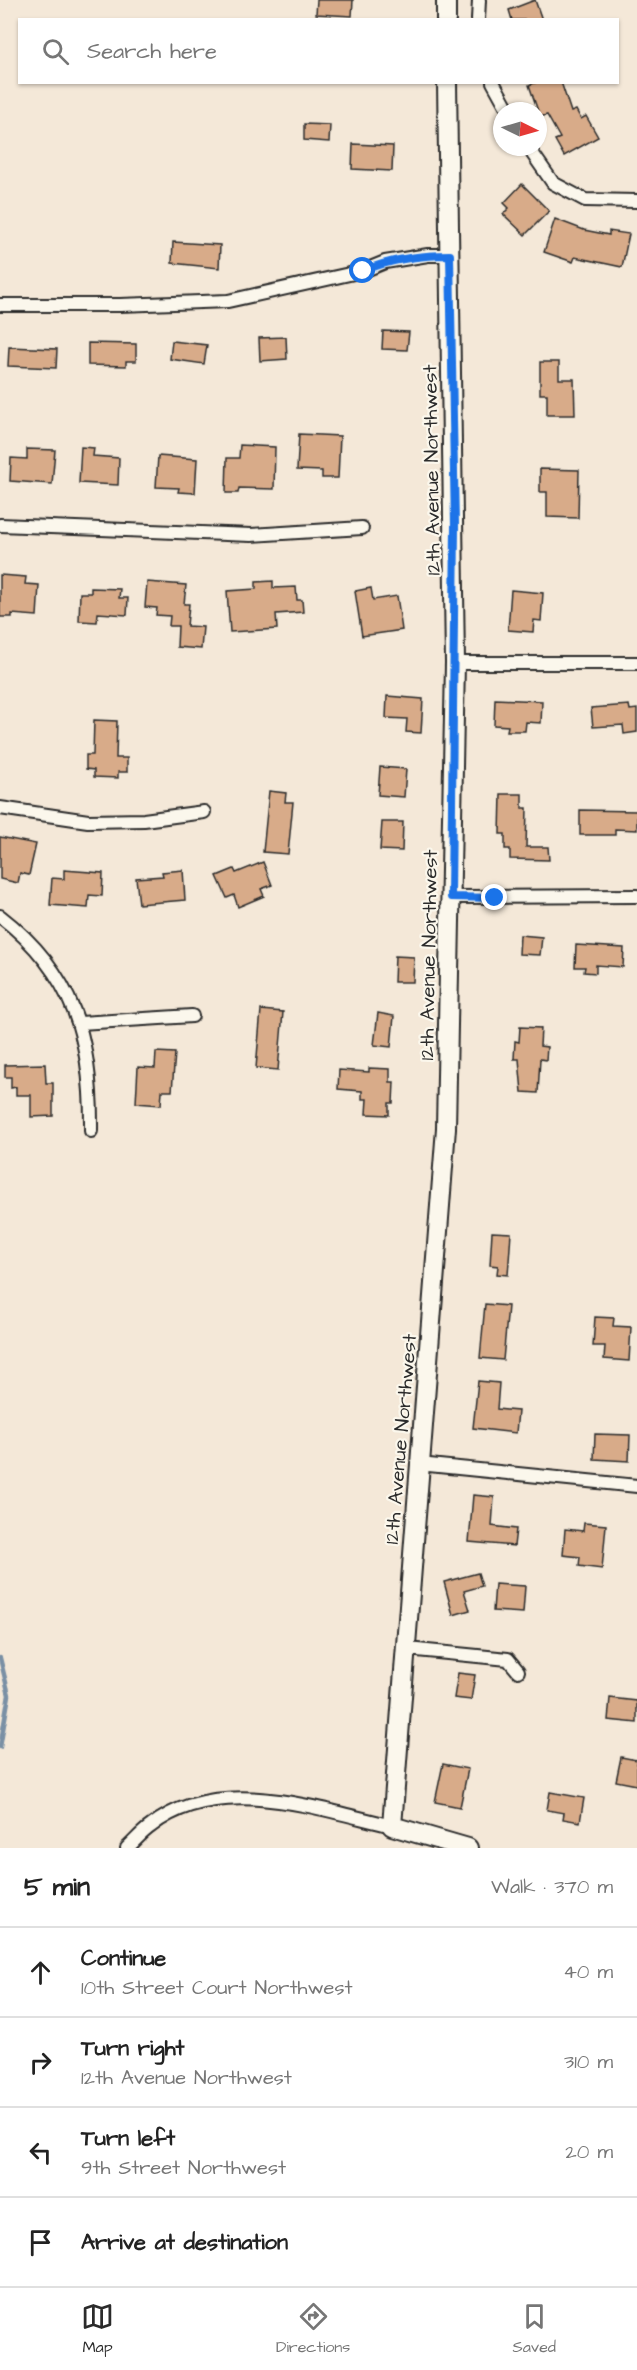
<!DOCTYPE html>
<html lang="en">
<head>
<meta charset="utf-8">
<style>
  :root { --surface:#fff; --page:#f6f6f6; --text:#222; --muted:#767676; --line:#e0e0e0; --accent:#2b2b2b }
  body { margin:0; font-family:"Architects Daughter",sans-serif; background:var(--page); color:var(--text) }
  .compass { position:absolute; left:493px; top:102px; width:54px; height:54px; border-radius:50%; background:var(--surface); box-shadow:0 2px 4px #0004; rotate:95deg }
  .stop { position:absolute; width:18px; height:18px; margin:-14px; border:4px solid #1a73e8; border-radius:50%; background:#fff }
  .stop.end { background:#1a73e8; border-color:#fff; box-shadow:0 2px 6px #0008 }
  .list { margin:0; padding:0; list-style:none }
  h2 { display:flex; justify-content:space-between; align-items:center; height:78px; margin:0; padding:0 24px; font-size:26px }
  h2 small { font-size:20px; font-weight:400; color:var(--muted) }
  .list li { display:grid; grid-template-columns:39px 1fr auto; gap:18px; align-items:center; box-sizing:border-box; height:90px; padding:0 24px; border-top:2px solid var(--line) }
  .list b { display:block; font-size:22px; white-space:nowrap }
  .list p { margin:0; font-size:20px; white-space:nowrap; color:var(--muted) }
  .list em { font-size:20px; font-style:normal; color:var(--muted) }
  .icon { flex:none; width:33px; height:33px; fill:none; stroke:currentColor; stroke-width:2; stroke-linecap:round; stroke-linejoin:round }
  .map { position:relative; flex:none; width:637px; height:1848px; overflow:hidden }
  .search { position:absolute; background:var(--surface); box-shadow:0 2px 4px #0004; left:18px; right:18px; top:18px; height:66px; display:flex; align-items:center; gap:15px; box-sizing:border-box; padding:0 21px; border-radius:0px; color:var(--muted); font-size:22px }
  .sheet { height:438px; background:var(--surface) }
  nav { display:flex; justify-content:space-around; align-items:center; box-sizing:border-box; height:84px; border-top:2px solid var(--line); background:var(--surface); font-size:16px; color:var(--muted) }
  nav a { display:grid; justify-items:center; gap:3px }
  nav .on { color:var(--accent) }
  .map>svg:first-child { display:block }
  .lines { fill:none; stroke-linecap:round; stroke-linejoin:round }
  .stream { stroke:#7a90a5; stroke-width:4.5 }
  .building { fill:#d8ab89; stroke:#2b2b2b; stroke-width:1.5 }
  .street-casing { stroke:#2b2b2b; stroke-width:16 }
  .secondary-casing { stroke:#2b2b2b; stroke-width:22 }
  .street { stroke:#fbf7ec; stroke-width:12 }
  .secondary { stroke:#fbf7ec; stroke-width:18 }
  .route { stroke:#1a73e8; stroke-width:8 }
  .labels { text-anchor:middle; stroke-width:4.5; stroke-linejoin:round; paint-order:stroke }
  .street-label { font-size:20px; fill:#2b2b2b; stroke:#fbf7ec }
</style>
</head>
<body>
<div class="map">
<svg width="637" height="1848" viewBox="0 0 637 1848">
  <rect width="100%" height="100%" fill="#f4e8d8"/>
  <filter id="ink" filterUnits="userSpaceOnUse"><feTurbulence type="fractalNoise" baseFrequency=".0167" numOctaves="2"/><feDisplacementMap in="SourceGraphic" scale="12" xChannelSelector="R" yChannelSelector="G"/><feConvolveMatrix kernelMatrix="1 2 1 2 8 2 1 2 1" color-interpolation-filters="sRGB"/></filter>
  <g filter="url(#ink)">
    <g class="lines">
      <!-- stream -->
      <path class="stream" d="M 0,1658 L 9,1695 L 0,1747"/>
    </g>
    <!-- building -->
    <g class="building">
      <path d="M 317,0 L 353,0 L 352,16 L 316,14 Z"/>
      <path d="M 535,0 L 542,20 L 512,20 L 509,10 Z"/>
      <path d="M 537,82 L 561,82 L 571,112 L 576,110 L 581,119 L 586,116 L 598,137 L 564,156 L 555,140 L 560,138 L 547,115 L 540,117 L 529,85 Z"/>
      <path d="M 304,124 L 330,125 L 329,142 L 304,140 Z"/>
      <path d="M 353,144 L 393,146 L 392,171 L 352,169 Z"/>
      <path d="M 522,184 L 549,211 L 525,235 L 503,214 L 509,208 L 504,203 Z"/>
      <path d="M 555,219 L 584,230 L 609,235 L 609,231 L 629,234 L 622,267 L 575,257 L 573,262 L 544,252 Z"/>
      <path d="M 173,242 L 220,245 L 219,268 L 172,263 Z"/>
      <path d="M 383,331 L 409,332 L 407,350 L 382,349 Z"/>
      <path d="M 286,337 L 287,359 L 260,361 L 259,338 Z"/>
      <path d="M 172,341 L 207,345 L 204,364 L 170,359 Z"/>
      <path d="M 88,343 L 136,344 L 136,361 L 126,361 L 126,366 L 88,365 Z"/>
      <path d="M 9,347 L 57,349 L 56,368 L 8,366 Z"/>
      <path d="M 540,362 L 559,362 L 559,379 L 574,379 L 575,415 L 547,415 L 547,394 L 540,394 Z"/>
      <path d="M 299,434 L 340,436 L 338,478 L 322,478 L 322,471 L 297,470 Z"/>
      <path d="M 240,445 L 275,447 L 274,489 L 239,488 L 238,493 L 226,493 L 227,458 L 239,458 Z"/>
      <path d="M 81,447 L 94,448 L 93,456 L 119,458 L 118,485 L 79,483 Z"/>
      <path d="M 27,449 L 55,450 L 52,484 L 10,481 L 11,458 L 27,459 Z"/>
      <path d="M 158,456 L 197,459 L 195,493 L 178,492 L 179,488 L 156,487 Z"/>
      <path d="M 540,469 L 579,470 L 578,518 L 547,517 L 547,492 L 540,492 Z"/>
      <path d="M 0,575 L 26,577 L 25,584 L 39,585 L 37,616 L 12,614 L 12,617 L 0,617 Z"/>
      <path d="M 273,581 L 273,588 L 296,587 L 297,600 L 302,600 L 303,612 L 276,614 L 277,629 L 230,632 L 227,591 L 256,589 L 256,582 Z"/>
      <path d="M 147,582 L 186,585 L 184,604 L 189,604 L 187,626 L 203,627 L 201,649 L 177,647 L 178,626 L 169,626 L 170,616 L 156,615 L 157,608 L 145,607 Z"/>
      <path d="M 91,588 L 120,589 L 119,598 L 128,598 L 127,615 L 98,613 L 97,622 L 79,621 L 80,593 L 91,593 Z"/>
      <path d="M 371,588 L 373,600 L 397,596 L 402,630 L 362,636 L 355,591 Z"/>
      <path d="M 511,590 L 543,593 L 541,621 L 534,620 L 533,632 L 508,630 Z"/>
      <path d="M 387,696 L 423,699 L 421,733 L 406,732 L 407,719 L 386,718 Z"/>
      <path d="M 495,699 L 542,701 L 541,723 L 526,722 L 525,731 L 507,731 L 508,726 L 494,725 Z"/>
      <path d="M 629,705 L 630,710 L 637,709 L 637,732 L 624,734 L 623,725 L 593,727 L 591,708 Z"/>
      <path d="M 94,720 L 117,721 L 116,758 L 127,758 L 127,772 L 118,772 L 118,778 L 94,777 L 94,770 L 86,769 L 86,755 L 93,755 Z"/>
      <path d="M 380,767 L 406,769 L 404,797 L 378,795 Z"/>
      <path d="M 269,791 L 286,793 L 285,802 L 293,802 L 288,854 L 263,852 Z"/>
      <path d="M 501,794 L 522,794 L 522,808 L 527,808 L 526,847 L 548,847 L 549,860 L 510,859 L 510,849 L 505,849 L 505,834 L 500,834 Z"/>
      <path d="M 580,810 L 637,811 L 637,830 L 615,829 L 615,835 L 580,835 Z"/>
      <path d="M 382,822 L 403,822 L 402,851 L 380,850 Z"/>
      <path d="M 0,837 L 36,844 L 29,875 L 20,873 L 18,883 L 0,879 Z"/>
      <path d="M 263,862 L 272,885 L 261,889 L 264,896 L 238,907 L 234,895 L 227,898 L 217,876 L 234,869 L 236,873 Z"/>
      <path d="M 64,870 L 103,873 L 102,896 L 89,895 L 88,908 L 50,905 L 52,878 L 64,879 Z"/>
      <path d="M 183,870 L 185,900 L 139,904 L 136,878 L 163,876 L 162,872 Z"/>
      <path d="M 520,935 L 542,937 L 540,955 L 519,954 Z"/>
      <path d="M 576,945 L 624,948 L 623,967 L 596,965 L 596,973 L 584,972 L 585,967 L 575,967 Z"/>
      <path d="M 395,956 L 414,957 L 413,982 L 394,982 Z"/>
      <path d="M 261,1010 L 283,1012 L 278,1070 L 256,1068 Z"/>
      <path d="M 378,1013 L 394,1016 L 391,1047 L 374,1045 Z"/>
      <path d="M 520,1027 L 541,1028 L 540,1046 L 547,1047 L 546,1060 L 540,1059 L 538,1093 L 522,1092 L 519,1059 L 514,1059 L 515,1041 L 519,1042 Z"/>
      <path d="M 156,1052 L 175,1053 L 172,1091 L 162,1091 L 161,1105 L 136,1103 L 138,1067 L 155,1068 Z"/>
      <path d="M 45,1064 L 46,1083 L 53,1083 L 53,1116 L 31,1117 L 31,1095 L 16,1095 L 16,1087 L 11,1088 L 11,1077 L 5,1077 L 5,1065 Z"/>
      <path d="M 369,1068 L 390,1069 L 390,1082 L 394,1082 L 393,1103 L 389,1103 L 389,1115 L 366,1114 L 367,1099 L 362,1099 L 362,1091 L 338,1089 L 339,1070 L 369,1072 Z"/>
      <path d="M 492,1232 L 511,1233 L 508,1275 L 497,1274 L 498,1266 L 490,1265 Z"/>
      <path d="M 485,1304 L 508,1306 L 503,1360 L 480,1358 Z"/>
      <path d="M 595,1317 L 614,1318 L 613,1326 L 631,1327 L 629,1361 L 604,1359 L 605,1346 L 593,1346 Z"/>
      <path d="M 478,1381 L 499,1383 L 497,1409 L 518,1411 L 516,1433 L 473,1428 Z"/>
      <path d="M 595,1434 L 630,1435 L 629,1461 L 594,1459 Z"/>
      <path d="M 473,1495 L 494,1497 L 492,1526 L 516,1529 L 514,1546 L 469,1542 Z"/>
      <path d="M 584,1523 L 606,1525 L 602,1569 L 579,1566 L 580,1557 L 563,1555 L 565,1529 L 583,1531 Z"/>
      <path d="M 478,1573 L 482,1586 L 464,1591 L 470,1610 L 453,1615 L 444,1582 Z"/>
      <path d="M 495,1584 L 525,1586 L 523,1613 L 493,1611 Z"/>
      <path d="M 458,1673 L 475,1675 L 471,1700 L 454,1698 Z"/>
      <path d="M 610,1698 L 637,1701 L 637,1723 L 608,1720 Z"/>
      <path d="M 621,1757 L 637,1760 L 637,1785 L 616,1781 Z"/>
      <path d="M 443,1764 L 468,1769 L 460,1807 L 435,1802 Z"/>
      <path d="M 550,1792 L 584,1798 L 580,1822 L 563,1819 L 564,1813 L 547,1810 Z"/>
    </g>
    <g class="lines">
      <defs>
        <g id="street">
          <path d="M 478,20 L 479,0"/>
          <path d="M 493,82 L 509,111"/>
          <path d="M 528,147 L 553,183 L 585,200 L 637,201"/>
          <path d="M 0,305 L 120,305 L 228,301 L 363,271 L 385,262 L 428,255 L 450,255"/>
          <path d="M 0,525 L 251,535 L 362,528"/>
          <path d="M 455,663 L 637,663"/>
          <path d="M 0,808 L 88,821 L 144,820 L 204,812"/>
          <path d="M 451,897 L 637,896"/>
          <path d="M 0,916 C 75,974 92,1040 91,1131"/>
          <path d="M 80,1023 L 192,1016"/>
          <path d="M 419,1464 L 637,1486"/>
          <path d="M 407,1649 L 508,1659 L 518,1671"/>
          <path d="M 127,1848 C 135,1841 142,1832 151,1826 C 217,1773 319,1809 392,1826"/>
        </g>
        <g id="secondary">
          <path d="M 446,0 L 446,20"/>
          <path d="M 447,82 L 455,663 L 446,1128 L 392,1826 L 468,1848"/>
        </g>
      </defs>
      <!-- street casing -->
      <use href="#street" class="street-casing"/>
      <!-- secondary casing -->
      <use href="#secondary" class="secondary-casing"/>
      <!-- street -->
      <use href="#street" class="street"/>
      <!-- secondary -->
      <use href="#secondary" class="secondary"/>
    </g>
  </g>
  <g class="lines" filter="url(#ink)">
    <!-- route -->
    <path class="route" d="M 363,271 C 391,259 419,255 450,255 L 455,526 L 451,897 L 495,898"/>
  </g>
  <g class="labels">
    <!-- street labels -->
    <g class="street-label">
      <text transform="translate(431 470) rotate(-91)" y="7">12th Avenue Northwest</text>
      <text transform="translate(428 955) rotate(-89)" y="7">12th Avenue Northwest</text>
      <text transform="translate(400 1439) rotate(-85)" y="7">12th Avenue Northwest</text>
    </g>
  </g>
</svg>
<svg class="compass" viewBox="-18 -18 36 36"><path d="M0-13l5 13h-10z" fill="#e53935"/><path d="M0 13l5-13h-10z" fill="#767676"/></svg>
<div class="stop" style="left:363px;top:271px"></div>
<div class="stop end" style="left:495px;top:898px"></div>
<div class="search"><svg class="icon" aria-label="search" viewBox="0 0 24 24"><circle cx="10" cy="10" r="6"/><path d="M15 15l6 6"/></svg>Search here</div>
</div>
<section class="sheet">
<h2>5 min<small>Walk · 370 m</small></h2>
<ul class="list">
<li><svg class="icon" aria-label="ahead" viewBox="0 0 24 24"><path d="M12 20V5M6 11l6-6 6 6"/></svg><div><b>Continue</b><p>10th Street Court Northwest</p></div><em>40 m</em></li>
<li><svg class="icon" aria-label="right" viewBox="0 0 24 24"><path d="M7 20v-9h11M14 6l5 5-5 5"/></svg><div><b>Turn right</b><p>12th Avenue Northwest</p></div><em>310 m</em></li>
<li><svg class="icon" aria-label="left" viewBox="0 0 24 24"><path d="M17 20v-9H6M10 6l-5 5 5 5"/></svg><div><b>Turn left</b><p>9th Street Northwest</p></div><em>20 m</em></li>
<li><svg class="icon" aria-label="arrive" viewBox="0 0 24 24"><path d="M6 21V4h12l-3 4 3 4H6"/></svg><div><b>Arrive at destination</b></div></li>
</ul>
</section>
<nav>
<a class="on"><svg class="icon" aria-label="map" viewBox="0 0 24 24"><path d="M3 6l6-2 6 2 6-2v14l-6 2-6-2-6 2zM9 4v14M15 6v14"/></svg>Map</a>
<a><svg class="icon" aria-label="directions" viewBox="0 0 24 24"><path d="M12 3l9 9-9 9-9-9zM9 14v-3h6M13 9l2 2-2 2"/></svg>Directions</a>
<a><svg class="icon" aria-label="saved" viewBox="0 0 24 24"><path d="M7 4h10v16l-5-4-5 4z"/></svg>Saved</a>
</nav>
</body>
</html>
